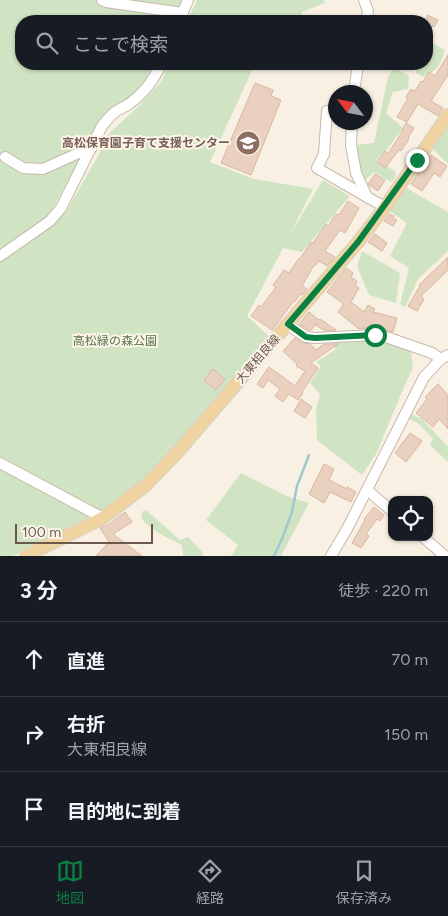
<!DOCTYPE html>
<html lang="ja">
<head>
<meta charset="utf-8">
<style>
  :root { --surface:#171b24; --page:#20242c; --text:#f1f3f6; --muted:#9ea1a6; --line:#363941; --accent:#0b8043 }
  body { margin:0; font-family:Figtree,"Noto Sans JP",sans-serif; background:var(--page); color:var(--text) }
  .controls { position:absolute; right:15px; bottom:15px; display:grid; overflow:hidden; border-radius:10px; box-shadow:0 1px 4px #0004 }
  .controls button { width:45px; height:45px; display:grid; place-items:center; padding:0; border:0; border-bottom:1px solid var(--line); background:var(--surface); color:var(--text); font:25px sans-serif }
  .compass { position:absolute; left:328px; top:85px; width:45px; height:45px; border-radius:50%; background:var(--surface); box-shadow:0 1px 4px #0004; rotate:302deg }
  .scale { position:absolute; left:15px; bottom:12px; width:138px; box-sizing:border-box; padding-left:5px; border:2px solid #6d584c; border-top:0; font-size:14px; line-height:18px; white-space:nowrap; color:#6d584c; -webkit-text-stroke:4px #fcf4e8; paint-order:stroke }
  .stop { position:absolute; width:15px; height:15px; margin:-11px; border:4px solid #0b8043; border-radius:50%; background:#fff }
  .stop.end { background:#0b8043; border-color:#fff; box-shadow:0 1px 5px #0008 }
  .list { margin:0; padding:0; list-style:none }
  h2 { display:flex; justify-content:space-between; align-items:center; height:65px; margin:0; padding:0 20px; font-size:21px }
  h2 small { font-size:16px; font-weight:400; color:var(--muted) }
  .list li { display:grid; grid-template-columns:32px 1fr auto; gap:15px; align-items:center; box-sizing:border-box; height:75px; padding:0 20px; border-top:1px solid var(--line) }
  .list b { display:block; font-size:19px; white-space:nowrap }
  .list p { margin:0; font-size:16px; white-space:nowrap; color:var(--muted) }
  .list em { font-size:16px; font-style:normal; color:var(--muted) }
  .icon { flex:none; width:28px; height:28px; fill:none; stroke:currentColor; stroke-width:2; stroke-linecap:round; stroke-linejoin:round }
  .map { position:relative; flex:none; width:448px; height:556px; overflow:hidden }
  .search { position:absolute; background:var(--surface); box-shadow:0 1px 4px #0004; left:15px; right:15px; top:15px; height:55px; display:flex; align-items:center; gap:12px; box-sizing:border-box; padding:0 18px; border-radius:20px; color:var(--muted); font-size:19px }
  .sheet { height:290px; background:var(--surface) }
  nav { display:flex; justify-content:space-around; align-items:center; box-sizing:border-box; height:70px; border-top:1px solid var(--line); background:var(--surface); font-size:14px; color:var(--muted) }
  nav a { display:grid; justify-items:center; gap:2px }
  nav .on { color:var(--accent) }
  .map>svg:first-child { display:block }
  .green { fill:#d0e4c3 }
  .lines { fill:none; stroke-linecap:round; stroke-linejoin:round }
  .stream { stroke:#a1c7cf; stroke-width:2.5 }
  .building { fill:#ead0be; stroke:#dab7a0 }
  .minor-casing { stroke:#c7b8ab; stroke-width:12 }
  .major-casing { stroke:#d6d0cd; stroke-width:14 }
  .minor { stroke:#fff; stroke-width:10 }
  .major { stroke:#efd4a2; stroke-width:12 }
  .route { stroke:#0b8043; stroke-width:6 }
  .labels { text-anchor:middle; stroke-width:4; stroke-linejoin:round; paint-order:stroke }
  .education-label { font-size:12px; font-weight:bold; fill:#785e54; stroke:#fcf4e8; text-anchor:end }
  .park-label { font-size:12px; fill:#557749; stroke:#fcf4e8 }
  .street-label { font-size:12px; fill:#6d584c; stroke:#fcf4e8 }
</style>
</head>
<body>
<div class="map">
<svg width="448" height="556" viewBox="0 0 448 556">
  <rect width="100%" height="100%" fill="#f8f0e2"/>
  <!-- green -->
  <g class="green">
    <path d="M 0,0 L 190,0 L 178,21 L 21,21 L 21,64 L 154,64 L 145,81 L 73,171 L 41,231 L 66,212 L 98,156 L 109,133 L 135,110 L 161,82 L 169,64 L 255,64 L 210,162 L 254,179 L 313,189 L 289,236 L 323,180 L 350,196 L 302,252 L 283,248 L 247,316 L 270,337 L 177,447 L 145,479 L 81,527 L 74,525 L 13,556 L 0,556 Z"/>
    <path d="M 197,0 L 323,0 L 325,3 L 302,12 L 302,21 L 187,21 Z"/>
    <path d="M 427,40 L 445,50 C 440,66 438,69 424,77 L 416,73 L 419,64 L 427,64 Z"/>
    <path d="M 396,64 L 404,64 L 400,71 L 409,76 L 408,89 L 393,92 L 386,113 L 403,128 L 388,148 L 376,160 L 396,172 L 395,178 L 391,182 L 374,172 L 364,181 L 359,170 L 356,145 L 374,143 L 388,77 Z"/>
    <path d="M 445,124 L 448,127 L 448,164 L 430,146 Z"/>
    <path d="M 403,186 L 448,212 L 448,251 L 418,279 L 405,307 L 400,304 L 409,268 L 390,256 L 407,223 L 388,210 Z"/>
    <path d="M 362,251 L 400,273 L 396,303 L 369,295 L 357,266 Z"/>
    <path d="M 334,339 C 360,339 387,339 411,349 L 413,369 L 407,380 L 376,454 L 362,475 L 317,440 L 316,409 L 320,394 L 310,383 L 321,366 L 316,362 L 335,350 Z"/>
    <path d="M 411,414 L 422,419 L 448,447 L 448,462 L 430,445 L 433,439 L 419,424 L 409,419 Z"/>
    <path d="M 241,473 L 289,497 L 309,503 L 281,556 L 231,556 L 238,545 L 206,520 Z"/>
    <path d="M 146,510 L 180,540 L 188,537 L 203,553 L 202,556 L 183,556 L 182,545 C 167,538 151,530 141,518 L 143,511 Z"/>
  </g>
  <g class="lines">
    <!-- stream -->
    <path class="stream" d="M 274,556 L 282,539 L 292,512 L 297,486 L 309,455"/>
  </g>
  <!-- building -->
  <g class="building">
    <path d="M 427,15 L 438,20 L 434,27 L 432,26 L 427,38 Z"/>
    <path d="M 448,55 L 448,75 L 431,101 L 443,108 L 438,116 L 418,104 L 407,122 L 397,117 L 408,98 L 406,97 L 411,89 L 415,91 L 421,81 L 423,82 L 429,72 L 435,76 Z"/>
    <path d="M 255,83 L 273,90 L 271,96 L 281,100 L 251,175 L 221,163 Z"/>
    <path d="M 406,123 L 414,128 L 408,138 L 409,139 L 401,151 L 399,150 L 385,168 L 377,162 L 385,151 L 388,154 L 403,130 L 402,130 Z"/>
    <path d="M 431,155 L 447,166 L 440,177 L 434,173 L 422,191 L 411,184 Z"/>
    <path d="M 375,174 L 385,180 L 378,191 L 369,185 L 368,184 Z"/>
    <path d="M 348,201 L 359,208 L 345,233 L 340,230 L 325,251 L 335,257 L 327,266 L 319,261 L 315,266 L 314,265 L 302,286 L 307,289 L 302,295 L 301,294 L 295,301 L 294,301 L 272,330 L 251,316 L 259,305 L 261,307 L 276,287 L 273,285 L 284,270 L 289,273 L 299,258 L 300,259 L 311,242 L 313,243 L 326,224 L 328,226 L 336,214 L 339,215 Z"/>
    <path d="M 390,214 L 394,216 L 393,218 L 397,220 L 393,226 L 384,221 Z"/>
    <path d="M 375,234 L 387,243 L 382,251 L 368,242 Z"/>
    <path d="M 448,257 L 448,270 L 421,296 L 424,299 L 417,311 L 408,306 L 420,286 L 419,285 Z"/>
    <path d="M 346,268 L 353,273 L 351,277 L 357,281 L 355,285 L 359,288 L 351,302 L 364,312 L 368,305 L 375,309 L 373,312 L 397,318 L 393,332 L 372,327 L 359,329 L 338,312 L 344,304 L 327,292 Z"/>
    <path d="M 309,312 L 319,320 L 320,319 L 336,330 L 325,331 L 316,325 L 318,322 L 310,331 L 299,324 Z"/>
    <path d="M 295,338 L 303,343 L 310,344 L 316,350 L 324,344 L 338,344 L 311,363 L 318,368 L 302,392 L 303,393 L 298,400 L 289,394 L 283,402 L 275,396 L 280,389 L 268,380 L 263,388 L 257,384 L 269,367 L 295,386 L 305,371 L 296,366 L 297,364 L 283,351 Z"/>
    <path d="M 213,369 L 225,379 L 216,390 L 204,380 Z"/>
    <path d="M 438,384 L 448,395 L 448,429 L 439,419 L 433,427 L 416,413 L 427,399 L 425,397 Z"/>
    <path d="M 301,399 L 312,407 L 305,418 L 294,411 Z"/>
    <path d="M 410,433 L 422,441 L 406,462 L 395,453 Z"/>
    <path d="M 324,464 L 334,469 L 329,480 L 347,489 L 347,487 L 356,492 L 351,502 L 330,492 L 324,503 L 309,494 Z"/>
    <path d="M 374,507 L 384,515 L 380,521 L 377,519 L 366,534 L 369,536 L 361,548 L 352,543 L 365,520 L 364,519 Z"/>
    <path d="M 125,512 L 132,522 L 113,534 L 142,556 L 96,556 L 109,542 L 100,528 L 108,525 Z"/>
  </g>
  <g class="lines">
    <defs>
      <g id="minor">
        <path d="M 102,0 L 106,2 L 183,13"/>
        <path d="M 364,0 L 368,11 L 366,21"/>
        <path d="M 179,21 L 188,0"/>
        <path d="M 354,92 L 358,64"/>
        <path d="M 327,111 L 324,154 L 317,168 L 367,197"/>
        <path d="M 352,122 L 351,145 L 356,173 L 367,197 L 385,207"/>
        <path d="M 5,157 L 23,168 L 43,169 L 92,147"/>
        <path d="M 0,256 L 50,221 L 61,208 L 102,126 C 106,121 110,116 115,112 C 119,109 125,107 129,104 C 143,94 154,80 161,64"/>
        <path d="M 288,325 L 306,337 L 315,338 L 375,335 L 386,337 L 432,353 L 441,359"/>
        <path d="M 0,463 L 103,518"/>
        <path d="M 367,490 L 392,511"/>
        <path d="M 423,537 L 445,556"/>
        <path d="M 331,556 L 347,529 L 424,377 L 441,359 L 448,355"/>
      </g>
      <path id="major" d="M 26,556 L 103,518 L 145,486 L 177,453 L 358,242 L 385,207 L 448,115"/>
    </defs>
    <!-- minor casing -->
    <use href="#minor" class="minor-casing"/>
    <!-- major casing -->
    <use href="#major" class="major-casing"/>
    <!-- minor -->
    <use href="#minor" class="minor"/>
    <!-- major -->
    <use href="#major" class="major"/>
  </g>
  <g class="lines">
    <!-- route -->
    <path class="route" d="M 375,335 L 315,338 L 306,337 L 288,324 L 358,242 L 417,160"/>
  </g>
  <!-- icons -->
  <defs>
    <symbol id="school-disc" viewBox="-11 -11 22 22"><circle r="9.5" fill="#8d6e63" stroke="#fcf4e8"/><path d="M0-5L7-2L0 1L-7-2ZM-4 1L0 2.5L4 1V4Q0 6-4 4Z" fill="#fff"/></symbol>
  </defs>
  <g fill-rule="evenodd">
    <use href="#school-disc" x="234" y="129" width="28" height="28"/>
  </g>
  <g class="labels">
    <!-- education labels -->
    <g class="education-label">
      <text x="230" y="147">高松保育園子育て支援センター</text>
    </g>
    <!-- park labels -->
    <g class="park-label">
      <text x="115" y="345">高松緑の森公園</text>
    </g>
    <!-- street labels -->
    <g class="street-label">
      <text transform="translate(258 359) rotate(-49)" y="4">大東相良線</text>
    </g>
  </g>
</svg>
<div class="controls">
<button><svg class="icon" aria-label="locate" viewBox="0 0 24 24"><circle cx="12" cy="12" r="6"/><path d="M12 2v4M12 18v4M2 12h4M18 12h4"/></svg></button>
</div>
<svg class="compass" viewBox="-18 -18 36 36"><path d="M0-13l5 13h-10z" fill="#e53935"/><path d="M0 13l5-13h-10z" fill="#9ea1a6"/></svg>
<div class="scale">100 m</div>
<div class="stop" style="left:375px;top:335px"></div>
<div class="stop end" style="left:417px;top:160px"></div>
<div class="search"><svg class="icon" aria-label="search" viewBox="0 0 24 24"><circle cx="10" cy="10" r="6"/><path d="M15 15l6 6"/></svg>ここで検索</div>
</div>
<section class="sheet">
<h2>3 分<small>徒歩 · 220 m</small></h2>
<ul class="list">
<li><svg class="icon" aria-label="ahead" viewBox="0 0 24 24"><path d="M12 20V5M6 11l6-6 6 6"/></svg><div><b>直進</b></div><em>70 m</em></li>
<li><svg class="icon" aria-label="right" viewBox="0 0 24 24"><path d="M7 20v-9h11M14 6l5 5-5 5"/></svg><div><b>右折</b><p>大東相良線</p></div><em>150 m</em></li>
<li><svg class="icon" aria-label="arrive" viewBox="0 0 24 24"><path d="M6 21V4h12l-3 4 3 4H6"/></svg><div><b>目的地に到着</b></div></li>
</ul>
</section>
<nav>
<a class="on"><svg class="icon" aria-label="map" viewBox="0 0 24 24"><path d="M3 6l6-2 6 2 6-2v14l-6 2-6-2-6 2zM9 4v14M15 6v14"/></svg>地図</a>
<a><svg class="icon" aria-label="directions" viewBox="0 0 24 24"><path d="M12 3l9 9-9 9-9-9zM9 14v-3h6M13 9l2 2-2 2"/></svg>経路</a>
<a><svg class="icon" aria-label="saved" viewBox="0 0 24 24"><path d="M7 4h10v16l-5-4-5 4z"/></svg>保存済み</a>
</nav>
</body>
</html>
